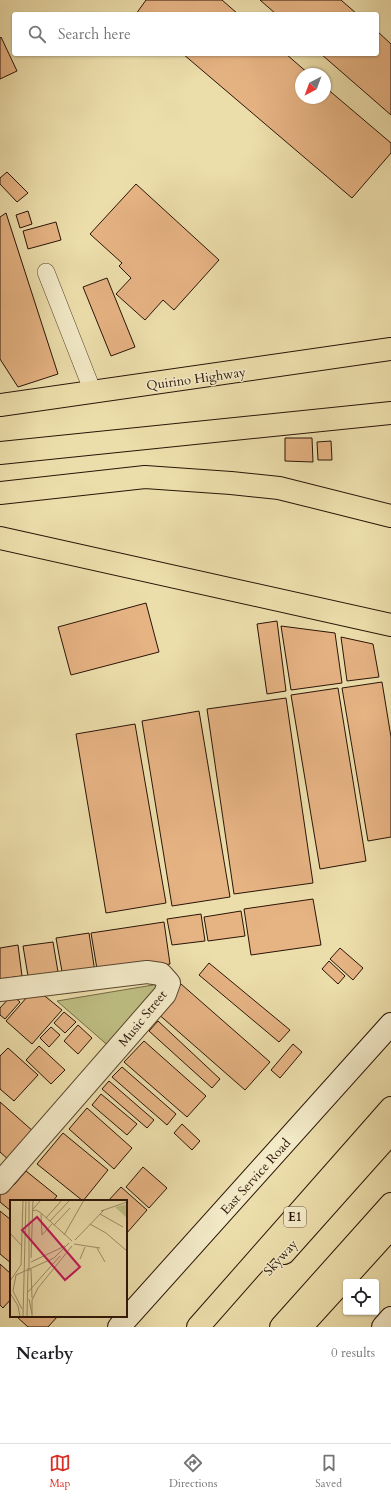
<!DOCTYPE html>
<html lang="en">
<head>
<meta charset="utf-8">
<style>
  :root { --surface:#fff; --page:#f2f2f2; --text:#202124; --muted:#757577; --line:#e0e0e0; --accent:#d93025 }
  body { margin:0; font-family:Cardo,serif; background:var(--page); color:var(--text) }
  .controls { position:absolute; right:12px; bottom:12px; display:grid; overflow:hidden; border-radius:4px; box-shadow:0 1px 3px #0004 }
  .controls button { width:36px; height:36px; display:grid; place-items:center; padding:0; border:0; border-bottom:1px solid var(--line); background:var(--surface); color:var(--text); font:20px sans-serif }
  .compass { position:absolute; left:295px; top:68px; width:36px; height:36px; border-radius:50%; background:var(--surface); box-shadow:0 1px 3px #0004; rotate:221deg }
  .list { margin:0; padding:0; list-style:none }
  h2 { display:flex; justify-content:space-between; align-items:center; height:52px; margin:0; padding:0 16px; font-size:17px }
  h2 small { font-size:13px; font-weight:400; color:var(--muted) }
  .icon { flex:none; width:22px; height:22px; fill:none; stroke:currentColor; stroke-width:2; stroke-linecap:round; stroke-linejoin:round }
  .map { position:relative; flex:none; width:391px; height:1327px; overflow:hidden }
  .search { position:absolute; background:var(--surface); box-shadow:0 1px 3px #0004; left:12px; right:12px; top:12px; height:44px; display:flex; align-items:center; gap:10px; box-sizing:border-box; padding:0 14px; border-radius:4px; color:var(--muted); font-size:15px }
  .sheet { height:116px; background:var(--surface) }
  nav { display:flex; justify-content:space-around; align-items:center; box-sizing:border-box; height:56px; border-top:1px solid var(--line); background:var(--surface); font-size:11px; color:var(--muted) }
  nav a { display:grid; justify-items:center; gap:2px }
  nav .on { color:var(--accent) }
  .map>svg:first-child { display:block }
  .green { fill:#bfbf84; stroke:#746a46 }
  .building { fill:#e6b383; stroke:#2a1407 }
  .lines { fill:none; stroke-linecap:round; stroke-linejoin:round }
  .lane-casing { stroke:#5a4630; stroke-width:18 }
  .street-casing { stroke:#5a4630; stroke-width:24 }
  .secondary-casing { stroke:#2a1407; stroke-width:24 }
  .primary-casing { stroke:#2a1407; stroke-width:24 }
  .highway-casing { stroke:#2a1407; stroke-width:24 }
  .lane { stroke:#f3eac8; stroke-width:17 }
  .street { stroke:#f3eac8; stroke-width:22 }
  .secondary { stroke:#f3eac8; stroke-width:22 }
  .primary { stroke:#ecdeab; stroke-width:22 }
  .highway { stroke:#ecdeab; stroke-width:22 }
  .labels { text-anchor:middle; stroke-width:3; stroke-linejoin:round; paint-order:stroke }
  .shield { fill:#f3eac8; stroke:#665441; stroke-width:1 }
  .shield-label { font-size:12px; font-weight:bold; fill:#2a1407 }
  .street-label { font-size:13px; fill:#2a1407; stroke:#f3eac8 }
  .inset-road { fill:none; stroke:#9e8d69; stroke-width:1 }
  .view { fill:#c2185b; fill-opacity:0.15; stroke:#c2185b; stroke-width:2 }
  .inset-edge { fill:none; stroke:#2a1407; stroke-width:2 }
</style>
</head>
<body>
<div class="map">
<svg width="391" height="1327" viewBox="0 0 391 1327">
  <rect width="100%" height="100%" fill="#ecdeab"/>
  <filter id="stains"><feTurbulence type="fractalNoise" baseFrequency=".005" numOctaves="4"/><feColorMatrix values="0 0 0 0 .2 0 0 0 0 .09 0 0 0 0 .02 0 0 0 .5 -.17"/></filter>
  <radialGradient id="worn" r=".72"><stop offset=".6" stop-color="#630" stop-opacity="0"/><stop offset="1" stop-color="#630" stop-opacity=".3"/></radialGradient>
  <!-- green -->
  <path class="green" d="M 165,983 L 112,1049 L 57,1001 Z"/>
  <!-- building -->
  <g class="building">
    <path d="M 146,0 L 222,0 L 238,14 L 136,14 Z"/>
    <path d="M 260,0 L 341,0 L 357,14 L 276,14 Z"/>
    <path d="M 377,31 L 391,44 L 391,115 L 321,54 L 377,54 Z"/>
    <path d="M 1,37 L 17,71 L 0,79 L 0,38 Z"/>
    <path d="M 183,54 L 286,54 L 309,74 L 301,74 L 301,98 L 325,98 L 325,87 L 391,143 L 391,153 L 352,198 Z"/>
    <path d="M 7,172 L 28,193 L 17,202 L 0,184 L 0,178 Z"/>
    <path d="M 136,184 L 219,260 L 174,310 L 163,300 L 145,320 L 116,294 L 131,278 L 119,266 L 122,263 L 90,234 Z"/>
    <path d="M 28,211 L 32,224 L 20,228 L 16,215 Z"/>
    <path d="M 6,213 L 58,374 L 18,387 L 0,359 L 0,217 Z"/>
    <path d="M 56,222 L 61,240 L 28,249 L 23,231 Z"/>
    <path d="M 107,278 L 135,347 L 111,356 L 83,287 Z"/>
    <path d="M 285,438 L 312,438 L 313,462 L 285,461 Z"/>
    <path d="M 331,441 L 332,460 L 318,460 L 317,442 Z"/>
    <path d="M 146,603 L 159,652 L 71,675 L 58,627 Z"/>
    <path d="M 277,621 L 286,691 L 267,694 L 257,624 Z"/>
    <path d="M 281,626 L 335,633 L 342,683 L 291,690 Z"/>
    <path d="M 341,637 L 373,644 L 379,677 L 347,681 Z"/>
    <path d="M 382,682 L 391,737 L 391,837 L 368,841 L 342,688 Z"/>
    <path d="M 338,688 L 366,861 L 320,869 L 291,695 Z"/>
    <path d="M 286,698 L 313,883 L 234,894 L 207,709 Z"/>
    <path d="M 199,711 L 230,897 L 172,906 L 142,721 Z"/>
    <path d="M 135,724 L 166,903 L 106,913 L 76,734 Z"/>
    <path d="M 313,899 L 321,945 L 251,955 L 244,909 Z"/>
    <path d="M 241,911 L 245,936 L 208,941 L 204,917 Z"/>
    <path d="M 201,914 L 205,941 L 172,945 L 167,919 Z"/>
    <path d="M 164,922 L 170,964 L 98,975 L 91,933 Z"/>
    <path d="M 89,933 L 95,972 L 63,977 L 56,938 Z"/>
    <path d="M 53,942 L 59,978 L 29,982 L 23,946 Z"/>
    <path d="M 18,945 L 22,976 L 0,979 L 0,948 Z"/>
    <path d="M 340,948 L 363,968 L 353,980 L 330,959 Z"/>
    <path d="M 329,961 L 345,976 L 338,984 L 322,969 Z"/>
    <path d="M 209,963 L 290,1030 L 279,1042 L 199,975 Z"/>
    <path d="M 181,984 L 270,1062 L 245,1090 L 156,1012 Z"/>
    <path d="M 35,988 L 62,1010 L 32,1044 L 6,1021 Z"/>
    <path d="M 12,995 L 20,1002 L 5,1019 L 0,1015 L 0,1008 Z"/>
    <path d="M 64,1012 L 76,1022 L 65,1033 L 54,1023 Z"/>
    <path d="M 158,1021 L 220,1079 L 212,1088 L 149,1031 Z"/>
    <path d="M 78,1025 L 92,1038 L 78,1054 L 64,1041 Z"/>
    <path d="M 51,1027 L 60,1035 L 49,1047 L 40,1038 Z"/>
    <path d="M 144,1041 L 206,1096 L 187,1117 L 124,1062 Z"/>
    <path d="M 293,1044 L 302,1052 L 280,1078 L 271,1070 Z"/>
    <path d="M 39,1046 L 65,1070 L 51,1084 L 26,1060 Z"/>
    <path d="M 8,1048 L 38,1075 L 14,1101 L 0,1089 L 0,1056 Z"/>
    <path d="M 122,1067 L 176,1114 L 167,1125 L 112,1077 Z"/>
    <path d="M 109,1081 L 154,1120 L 147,1128 L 102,1089 Z"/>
    <path d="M 101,1094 L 137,1124 L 127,1135 L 92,1105 Z"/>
    <path d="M 0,1102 L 34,1132 L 9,1160 L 0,1152 Z"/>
    <path d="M 87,1108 L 132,1148 L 114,1169 L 69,1129 Z"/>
    <path d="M 182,1124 L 200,1141 L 192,1150 L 174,1133 Z"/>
    <path d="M 63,1133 L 108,1170 L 83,1201 L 37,1164 Z"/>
    <path d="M 143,1167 L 167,1188 L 149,1208 L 126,1187 Z"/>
    <path d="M 26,1171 L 57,1196 L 53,1201 L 11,1201 L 11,1211 L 0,1202 L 0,1192 L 9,1181 L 14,1185 Z"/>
    <path d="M 121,1187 L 147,1210 L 126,1234 L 126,1201 L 108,1201 Z"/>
    <path d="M 0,1211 L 11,1220 L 11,1263 L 0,1254 Z"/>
    <path d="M 0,1264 L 11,1274 L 11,1299 L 3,1308 L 0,1305 Z"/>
    <path d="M 16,1316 L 58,1316 L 48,1327 L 28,1327 Z"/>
  </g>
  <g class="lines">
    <defs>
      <path id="lane" d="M 46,272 L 93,392"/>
      <path id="street" d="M 0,990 L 147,972 L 161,974 L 169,983 L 165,994 L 0,1183"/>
      <g id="secondary">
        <path d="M 119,1327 L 391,1024"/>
        <path d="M 383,1327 L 391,1318"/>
      </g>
      <g id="primary">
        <path d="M 0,405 L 391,349"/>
        <path d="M 0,538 L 391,625"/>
      </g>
      <g id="highway">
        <path d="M 0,453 L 391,413"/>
        <path d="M 0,493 L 145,477 L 231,483 L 279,488 L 391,516"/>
        <path d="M 284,1253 L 391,1133"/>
        <path d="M 198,1327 L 391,1108"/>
        <path d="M 281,1327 L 391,1204"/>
        <path d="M 301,1327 L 391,1228"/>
      </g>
    </defs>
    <!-- lane casing -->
    <use href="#lane" class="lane-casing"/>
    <!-- street casing -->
    <use href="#street" class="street-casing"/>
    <!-- secondary casing -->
    <use href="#secondary" class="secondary-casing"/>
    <!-- primary casing -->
    <use href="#primary" class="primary-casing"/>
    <!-- highway casing -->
    <use href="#highway" class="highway-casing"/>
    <!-- lane -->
    <use href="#lane" class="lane"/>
    <!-- street -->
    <use href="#street" class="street"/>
    <!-- secondary -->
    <use href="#secondary" class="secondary"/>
    <!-- primary -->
    <use href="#primary" class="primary"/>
    <!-- highway -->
    <use href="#highway" class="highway"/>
  </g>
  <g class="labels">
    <!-- shield labels -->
    <rect class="shield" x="284" y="1207" width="22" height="20" rx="3"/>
    <g class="shield-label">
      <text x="295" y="1221">E1</text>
    </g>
    <!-- street labels -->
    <g class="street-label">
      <text transform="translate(196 378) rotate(-8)" y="5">Quirino Highway</text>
      <text transform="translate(142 1018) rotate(-51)" y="5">Music Street</text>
      <text transform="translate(255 1176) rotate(-48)" y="5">East Service Road</text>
      <text transform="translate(280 1257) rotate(-48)" y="5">Skyway</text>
    </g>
  </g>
  <!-- overview -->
  <g transform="translate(10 1200)">
    <rect width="117" height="117" fill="#ecdeab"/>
    <path d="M 117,4 L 117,18 L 105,7 Z" fill="#bfbf84"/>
    <path class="inset-road" d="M 23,9 L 31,0M 22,11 L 26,10 L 31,13 L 62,41M 91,11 L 117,2M 31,14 L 32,35 L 42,24M 90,14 L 113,27M 36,18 L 52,0M 40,21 L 60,0M 80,24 L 96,33 L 117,51M 44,25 L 60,8M 0,33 L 12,46M 54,35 L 74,0M 65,40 L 94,10M 64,44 L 90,48M 87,48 L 95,62M 21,58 L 23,0M 70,59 L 75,47M 21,62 L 55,46M 21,69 L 22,98M 19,71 L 19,0M 0,81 L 11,65 L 13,0M 18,92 L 50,56M 0,93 L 8,106 L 10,117M 19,99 L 22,114M 12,109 L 3,91 L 6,75 L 44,58 L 59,43M 13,117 L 16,0M 17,117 L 18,68M 22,117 L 22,100 L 28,88 L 62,46"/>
    <path class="view" d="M 27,17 L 70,67 L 55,80 L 12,30 Z"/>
    <rect width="117" height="117" class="inset-edge"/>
  </g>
  <rect width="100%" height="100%" filter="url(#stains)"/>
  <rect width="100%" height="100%" fill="url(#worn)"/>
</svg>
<div class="controls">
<button><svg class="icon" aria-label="locate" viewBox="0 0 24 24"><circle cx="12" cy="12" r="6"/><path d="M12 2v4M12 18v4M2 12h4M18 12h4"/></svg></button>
</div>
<svg class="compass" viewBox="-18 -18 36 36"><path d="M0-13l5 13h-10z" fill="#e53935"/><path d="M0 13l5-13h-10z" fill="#757577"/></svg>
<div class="search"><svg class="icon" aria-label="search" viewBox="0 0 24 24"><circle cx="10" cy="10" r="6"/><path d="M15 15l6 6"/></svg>Search here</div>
</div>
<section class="sheet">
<h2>Nearby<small>0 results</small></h2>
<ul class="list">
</ul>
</section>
<nav>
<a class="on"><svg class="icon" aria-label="map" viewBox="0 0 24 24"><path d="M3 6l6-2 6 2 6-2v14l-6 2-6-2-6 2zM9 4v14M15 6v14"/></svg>Map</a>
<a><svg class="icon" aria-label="directions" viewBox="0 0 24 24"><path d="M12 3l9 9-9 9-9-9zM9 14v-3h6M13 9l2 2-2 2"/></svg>Directions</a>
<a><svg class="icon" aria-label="saved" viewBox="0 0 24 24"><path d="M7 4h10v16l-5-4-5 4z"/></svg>Saved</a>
</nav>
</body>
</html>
